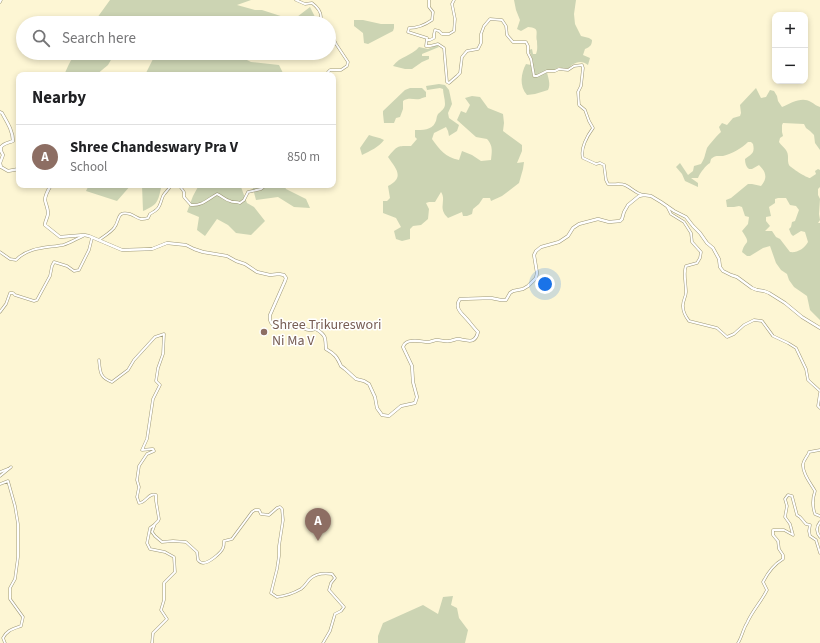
<!DOCTYPE html>
<html lang="en">
<head>
<meta charset="utf-8">
<style>
  :root { --surface:#fff; --page:#f2f2f2; --text:#202124; --muted:#757577; --line:#e0e0e0; --accent:#1c79e2 }
  body { margin:0; font-family:"Source Sans 3",sans-serif; background:var(--page); color:var(--text) }
  .controls { position:absolute; right:12px; top:12px; display:grid; overflow:hidden; border-radius:8px; box-shadow:0 2px 6px #0003 }
  .controls button { width:36px; height:36px; display:grid; place-items:center; padding:0; border:0; border-bottom:1px solid var(--line); background:var(--surface); color:var(--text); font:20px sans-serif }
  .you { position:absolute; left:545px; top:284px; width:14px; height:14px; margin:-10px; border:3px solid #fff; border-radius:50%; background:#1a73e8; box-shadow:0 0 0 6px #1a73e833 }
  .badge { display:grid; place-items:center; width:26px; height:26px; border-radius:50%; background:var(--accent); color:#fff; font-size:13px; font-weight:700 }
  .pin { position:absolute; translate:-50% -33px; filter:drop-shadow(0 1px 2px #0008) }
  .pin::after { content:''; position:absolute; top:21px; width:14px; height:12px; background:inherit; clip-path:polygon(0 0,100% 0,50% 100%) }
  .list { margin:0; padding:0; list-style:none }
  h2 { display:flex; justify-content:space-between; align-items:center; height:52px; margin:0; padding:0 16px; font-size:17px }
  h2 small { font-size:13px; font-weight:400; color:var(--muted) }
  .list li { display:grid; grid-template-columns:26px 1fr auto; gap:12px; align-items:center; box-sizing:border-box; height:64px; padding:0 16px; border-top:1px solid var(--line) }
  .list b { display:block; font-size:15px; white-space:nowrap }
  .list p { margin:0; font-size:13px; white-space:nowrap; color:var(--muted) }
  .list em { font-size:13px; font-style:normal; color:var(--muted) }
  .icon { flex:none; width:22px; height:22px; fill:none; stroke:currentColor; stroke-width:2; stroke-linecap:round; stroke-linejoin:round }
  .map { position:relative; flex:none; width:820px; height:643px; overflow:hidden }
  .search { position:absolute; background:var(--surface); box-shadow:0 2px 6px #0003; left:16px; top:16px; width:320px; height:44px; display:flex; align-items:center; gap:10px; box-sizing:border-box; padding:0 14px; border-radius:22px; color:var(--muted); font-size:15px }
  .panel { position:absolute; background:var(--surface); box-shadow:0 2px 6px #0003; left:16px; top:72px; width:320px; height:116px; border-radius:8px }
  .map>svg:first-child { display:block }
  .green { fill:#ccd4b3; fill-rule:evenodd }
  .lines { fill:none; stroke-linecap:round; stroke-linejoin:round }
  .minor-casing { stroke:#9e9878; stroke-width:3 }
  .tertiary-casing { stroke:#9e9878; stroke-width:3.5 }
  .minor { stroke:#fff; stroke-width:2 }
  .tertiary { stroke:#fff; stroke-width:2.5 }
  .education-dot { fill:#8d6e63; stroke:#fff; stroke-width:1.5 }
  .labels { text-anchor:middle; stroke-width:3; stroke-linejoin:round; paint-order:stroke }
  .education-label { font-size:14px; fill:#785e54; stroke:#fff; text-anchor:start }
</style>
</head>
<body>
<div class="map">
<svg width="820" height="643" viewBox="0 0 820 643">
  <rect width="100%" height="100%" fill="#fdf6d4"/>
  <!-- green -->
  <g class="green">
    <path d="M 110,0 L 251,0 L 237,5 L 255,10 L 262,10 L 293,20 L 310,7 L 318,23 L 149,23 L 145,21 L 144,23 L 100,23 L 97,18 Z"/>
    <path d="M 514,0 L 576,0 L 574,14 L 575,24 L 581,36 L 589,38 L 592,40 C 592,45 590,47 585,49 L 583,55 L 590,58 L 588,65 C 583,61 578,61 572,65 C 569,67 571,68 566,69 C 565,69 561,68 559,67 L 555,70 L 547,70 L 536,76 L 534,74 L 532,58 L 529,50 L 532,49 L 533,54 L 536,54 C 538,49 537,46 537,41 C 535,33 541,28 528,27 L 521,31 L 517,29 L 520,20 L 516,10 Z"/>
    <path d="M 354,20 L 363,20 L 381,24 L 394,24 L 394,28 L 393,31 L 368,44 L 364,43 L 363,33 L 354,26 Z"/>
    <path d="M 437,45 L 439,47 L 422,54 L 422,56 L 429,56 L 429,59 L 422,62 L 412,69 L 405,69 L 393,66 C 400,56 412,56 419,47 L 428,49 Z"/>
    <path d="M 75,53 L 115,53 L 108,65 L 96,75 L 64,75 L 69,64 Z"/>
    <path d="M 159,53 L 233,53 L 251,62 L 279,65 L 284,75 L 145,75 L 154,57 Z"/>
    <path d="M 526,64 L 531,65 L 532,73 L 533,77 L 537,77 L 547,72 C 548,78 551,84 548,90 L 535,94 L 527,95 C 519,86 521,73 526,64 Z"/>
    <path d="M 439,84 L 445,85 L 449,90 L 452,104 L 448,113 L 449,118 L 459,125 L 457,131 L 449,136 L 448,131 L 446,127 L 434,133 L 432,139 C 440,150 445,157 459,160 L 462,151 L 472,155 L 481,161 L 491,160 C 492,150 493,146 487,139 L 476,137 L 457,120 L 461,111 L 466,113 L 470,105 L 465,98 L 472,96 L 480,97 L 488,108 L 503,114 L 504,123 L 503,131 L 522,145 L 522,151 L 517,163 L 524,162 L 523,169 L 519,183 L 502,196 L 491,201 L 490,198 L 483,198 L 479,204 L 473,209 L 472,214 L 467,216 L 463,216 L 462,212 L 448,218 C 437,208 447,201 441,192 L 435,202 L 429,202 L 426,203 L 429,209 L 428,219 L 421,225 L 413,226 L 410,229 L 410,239 L 402,241 L 396,239 L 394,231 L 401,227 L 396,218 L 383,213 L 383,201 L 387,201 L 390,198 L 388,186 C 405,177 396,169 388,157 C 398,145 397,146 411,146 L 417,139 L 415,137 L 415,130 C 422,130 432,130 435,123 C 437,120 436,117 438,114 C 441,111 445,109 445,104 C 445,99 443,93 443,89 L 440,88 L 427,90 L 426,86 Z"/>
    <path d="M 410,88 L 422,88 L 426,92 L 426,97 C 424,97 422,98 420,99 C 413,100 409,97 403,101 L 403,109 L 400,117 L 396,118 L 394,123 L 384,123 L 383,114 L 383,111 L 405,90 Z"/>
    <path d="M 756,88 L 761,98 L 766,97 L 770,90 L 774,91 L 777,96 L 778,101 L 782,107 C 791,103 802,96 811,102 C 815,104 816,106 820,107 L 820,150 L 815,143 L 814,135 L 810,131 L 806,128 L 804,124 L 783,123 L 782,125 L 782,132 L 783,136 L 780,138 L 779,142 C 781,145 786,149 787,152 C 789,156 787,161 789,165 C 791,168 807,178 810,178 L 816,174 L 815,171 L 818,169 L 820,170 L 820,187 L 818,189 L 818,195 L 820,199 L 819,214 L 820,220 L 818,223 L 820,223 L 820,320 L 810,310 L 807,296 L 794,287 L 789,280 L 787,274 L 781,270 L 776,263 L 770,246 L 763,248 L 750,256 L 747,256 L 742,252 C 745,239 752,246 742,231 L 748,224 L 749,217 L 745,216 L 742,207 L 739,206 L 734,207 L 727,207 L 726,200 L 731,198 L 748,184 L 752,184 L 761,186 C 768,178 766,172 759,165 L 752,169 L 749,169 C 746,167 745,163 745,159 C 752,154 755,153 753,144 L 751,142 L 748,142 C 742,148 732,154 723,156 C 718,156 715,155 711,159 L 710,163 C 706,165 700,173 698,178 L 691,178 L 698,183 L 698,187 L 685,181 L 682,174 L 676,167 L 680,163 L 688,175 L 693,171 L 694,166 L 701,164 C 705,158 705,154 707,148 C 709,145 718,134 721,132 L 719,127 L 722,123 L 727,125 L 733,118 L 740,116 L 741,113 L 740,105 ZM 778,198 L 786,198 L 790,205 L 796,206 L 799,210 L 795,221 L 792,222 L 791,227 L 789,229 L 791,234 L 793,236 L 801,231 L 805,232 L 808,242 C 804,249 797,253 790,252 L 780,239 L 776,237 L 772,231 L 765,231 L 770,226 L 766,221 L 766,217 L 771,216 L 769,207 L 775,203 L 775,199 Z"/>
    <path d="M 369,135 C 374,137 379,137 384,140 C 379,147 370,151 362,155 L 360,148 Z"/>
    <path d="M 89,185 L 131,185 L 117,201 L 86,191 Z"/>
    <path d="M 142,185 L 158,185 L 161,188 C 158,202 157,205 143,211 Z"/>
    <path d="M 199,185 L 241,185 L 241,187 L 247,203 L 254,207 L 265,221 L 251,235 L 236,233 L 228,225 L 217,219 L 205,236 L 197,230 L 199,217 L 187,212 L 193,196 Z"/>
    <path d="M 252,185 L 284,185 L 286,189 L 306,199 L 310,208 L 294,207 L 278,197 L 256,200 Z"/>
    <path d="M 453,596 L 451,605 L 457,608 L 459,618 L 468,630 L 465,643 L 378,643 L 378,636 L 383,623 L 423,605 L 438,614 L 443,597 Z"/>
  </g>
  <g class="lines">
    <defs>
      <g id="minor">
        <path d="M 296,0 L 305,4 L 312,3 C 316,6 321,11 321,17 C 321,19 320,21 321,23"/>
        <path d="M 429,0 L 429,7 L 433,12 L 432,20 C 425,25 418,28 409,28 L 408,32 L 427,38 L 426,46 L 430,46 L 438,44 L 444,48 L 447,82 L 449,83 L 457,76 L 460,73 L 462,57 L 467,51 L 478,49 L 481,43 L 481,34 L 484,26 L 490,19 L 502,20 L 506,26 L 507,35 L 513,42 L 526,42 L 528,46 L 528,53 L 531,59 L 534,76 L 537,76 L 547,71 L 555,71 L 559,69 L 568,70 L 574,66 L 582,65 L 583,68 L 581,86 L 578,92 L 579,105 L 585,110 L 589,121 L 593,128 C 587,136 580,149 583,158 L 596,164 L 600,163 L 604,165 L 606,180 L 608,184 C 613,185 620,183 625,185 C 632,188 636,194 644,195"/>
        <path d="M 0,2 L 1,0"/>
        <path d="M 427,40 L 430,40 L 434,38 L 434,34 L 435,30 L 439,31 L 442,34 L 449,34 L 454,31 L 455,19 L 452,4 L 454,0"/>
        <path d="M 328,75 L 328,72 L 330,70 L 341,70 L 347,66 L 348,62 L 336,44 L 333,38 L 329,35"/>
        <path d="M 179,185 L 184,192 L 184,197 L 191,205 C 202,206 208,199 217,194 C 222,196 225,200 230,201 C 233,203 236,201 240,203 L 244,200 L 248,192 L 261,189 L 266,185 L 269,185"/>
        <path d="M 667,206 L 671,214 L 684,222 L 691,233 L 692,242 L 701,252 L 700,258 L 697,263 L 686,266 C 683,272 686,284 686,292 C 686,297 682,302 683,307 C 683,312 686,317 689,321 L 717,328 L 727,337 L 734,334 L 744,325 L 754,320 L 762,321 L 773,336 L 788,343 L 796,348 L 806,369 L 808,380 L 820,391"/>
        <path d="M 99,240 C 104,236 110,233 114,228 C 120,221 116,210 130,214 C 138,217 139,221 148,218 L 150,214 C 161,208 159,206 163,196 C 165,192 169,190 171,185"/>
        <path d="M 0,252 L 10,259 L 16,260 C 28,247 46,248 63,245 C 70,243 76,239 83,236"/>
        <path d="M 0,312 L 6,304 L 10,293 L 13,293 L 15,295 L 34,301 L 37,300 L 50,276 L 52,266 L 54,262 L 67,266 L 74,271 L 79,270 L 89,250 L 92,238"/>
        <path d="M 99,360 C 100,372 100,378 112,382 L 128,370 L 134,360 L 155,337 L 164,334 L 163,354 L 158,368 L 156,381 L 160,385 L 153,399 L 147,439 L 142,450 L 152,449 L 153,449 L 154,451 L 147,454 L 139,466 L 137,480 L 139,487 L 137,497 L 139,503 C 146,503 149,492 156,495 L 156,501 L 159,519 L 158,521 L 155,524 L 152,532 L 155,536 L 162,542 L 173,541 L 186,542 L 197,552 L 198,560 C 200,562 200,563 203,563 C 209,563 221,553 223,548 C 224,546 224,543 224,541 L 232,539 L 252,512 L 255,510 L 259,510 L 261,514 L 269,515 L 277,508 L 280,507 L 282,509 L 283,520 L 279,546 L 279,556 L 277,569 L 271,593 L 277,597 C 285,596 294,593 301,589 C 305,586 307,582 310,579 C 316,573 324,573 332,574 L 335,578 L 331,583 L 329,590 L 344,607 L 341,611 L 335,614 L 330,631 L 323,643"/>
        <path d="M 820,393 L 818,406 L 820,408"/>
        <path d="M 820,450 L 809,452 C 808,456 804,459 803,464 C 802,473 811,484 815,491 C 812,500 812,506 815,514 L 820,516"/>
        <path d="M 0,472 L 8,469"/>
        <path d="M 0,476 L 11,467"/>
        <path d="M 0,484 L 8,481 L 15,506 L 18,524 L 18,557 L 15,579 L 10,588 L 10,599 L 23,617 L 21,626 C 13,629 7,630 3,638 L 5,643"/>
        <path d="M 820,522 C 816,527 816,532 820,537"/>
        <path d="M 152,643 L 153,633 L 167,619 L 161,610 L 164,600 L 164,583 L 175,572 L 174,557 L 165,552 L 150,549 L 147,543 L 150,528 L 154,525"/>
        <path d="M 738,643 C 742,637 743,629 747,623 C 752,611 761,602 767,590 L 763,582 C 768,572 773,565 783,559 L 783,555 L 779,549 L 778,541 L 773,535 L 773,530 L 784,530 L 793,535 L 790,524 L 785,517 L 787,506 L 785,499 L 788,495 L 792,496 L 797,515 L 800,517 L 806,524 L 810,525 L 809,531 L 810,536 L 816,540 L 820,553"/>
      </g>
      <g id="tertiary">
        <path d="M 0,112 L 2,113 C 7,122 13,131 13,141 C 8,143 4,143 1,147 L 1,151 L 3,155 L 0,163 L 1,167 L 8,171 L 19,169"/>
        <path d="M 51,185 C 48,190 45,195 45,200 C 46,205 48,208 48,213 C 48,218 45,220 45,225 L 60,237 L 84,235 L 89,236 L 122,250 L 152,249 L 167,243 L 186,245 L 194,249 L 203,252 L 227,256 L 236,261 L 245,264 L 257,272 L 270,275 L 279,274 L 284,275 L 286,278 L 285,281 L 270,315 C 268,332 287,326 298,326 C 302,327 306,330 310,330 C 312,330 314,329 316,329 C 327,336 325,338 326,349 C 335,354 337,357 341,366 L 345,369 L 356,379 L 364,381 L 369,384 L 375,397 L 377,408 L 382,415 L 389,416 L 401,406 L 415,403 L 417,397 L 413,382 L 412,366 L 403,347 C 404,343 408,341 412,341 C 417,340 423,342 428,342 C 431,342 434,340 437,340 C 441,340 445,342 449,341 C 452,341 455,339 458,339 C 467,340 475,345 478,332 C 473,327 469,321 464,316 C 459,311 455,306 460,299 L 491,298 L 501,300 L 506,300 L 510,293 L 513,291 L 523,289 L 528,286 L 536,278 L 537,273 L 534,255 L 536,251 L 541,247 L 559,242 L 568,236 L 573,228 L 579,224 L 598,219 L 609,222 L 620,221 L 622,219 L 624,212 L 628,205 L 639,196 L 644,195 L 651,196 L 661,202 L 674,211 L 686,217 L 693,226 L 700,233 L 707,243 L 713,248 L 719,259 L 720,267 L 723,271 L 731,275 L 737,277 L 752,288 L 757,290 L 764,291 L 769,293 L 785,303 L 802,317 L 820,328"/>
      </g>
    </defs>
    <!-- minor casing -->
    <use href="#minor" class="minor-casing"/>
    <!-- tertiary casing -->
    <use href="#tertiary" class="tertiary-casing"/>
    <!-- minor -->
    <use href="#minor" class="minor"/>
    <!-- tertiary -->
    <use href="#tertiary" class="tertiary"/>
  </g>
  <!-- markers -->
  <circle class="education-dot" cx="264" cy="332" r="4"/>
  <g class="labels">
    <!-- education labels -->
    <g class="education-label">
      <text x="272" y="329">Shree Trikureswori<tspan x="272" dy="16">Ni Ma V</tspan></text>
    </g>
  </g>
</svg>
<div class="controls">
<button>+</button>
<button>−</button>
</div>
<div class="you"></div>
<div class="pin badge" style="left:318px;top:541px;background:#8d6e63">A</div>
<div class="search"><svg class="icon" aria-label="search" viewBox="0 0 24 24"><circle cx="10" cy="10" r="6"/><path d="M15 15l6 6"/></svg>Search here</div>
<section class="panel">
<h2>Nearby<small></small></h2>
<ul class="list">
<li><span class="badge" style="background:#8d6e63">A</span><div><b>Shree Chandeswary Pra V</b><p>School</p></div><em>850 m</em></li>
</ul>
</section>
</div>
</body>
</html>
